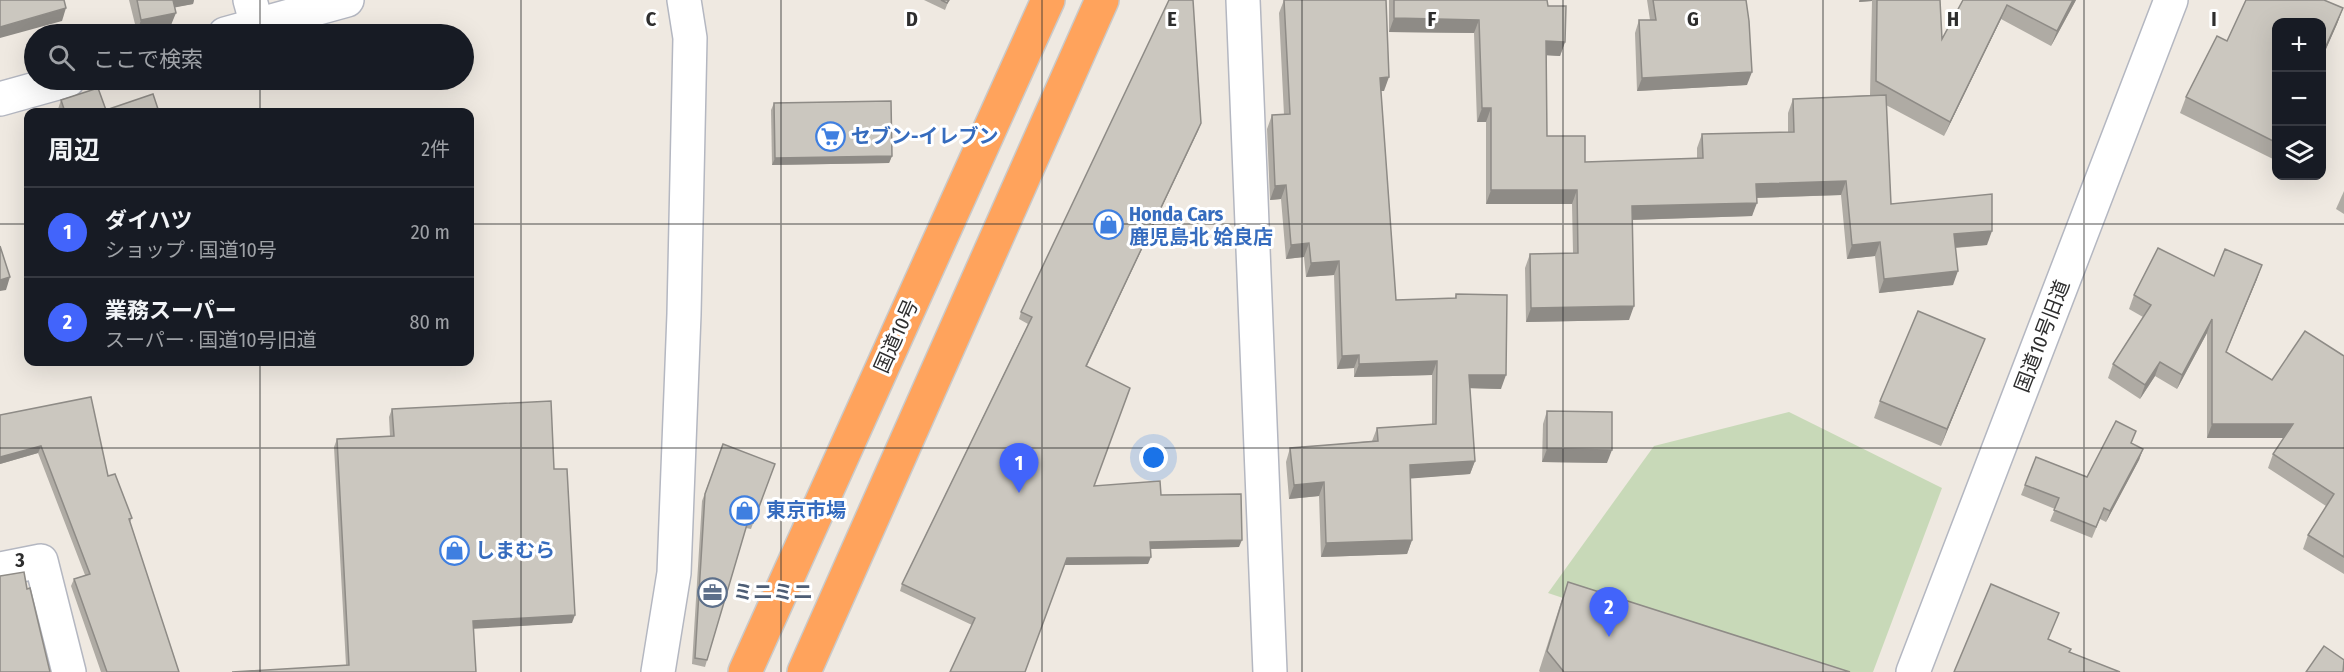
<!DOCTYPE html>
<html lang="ja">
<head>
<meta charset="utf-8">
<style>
  :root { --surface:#171b24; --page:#242831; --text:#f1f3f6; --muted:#9ea1a6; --line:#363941; --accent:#4264fb }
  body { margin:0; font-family:"Fira Sans Condensed","Noto Sans JP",sans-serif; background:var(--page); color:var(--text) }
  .controls { position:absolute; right:18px; top:18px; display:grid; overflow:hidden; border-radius:12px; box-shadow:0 6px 24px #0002 }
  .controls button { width:54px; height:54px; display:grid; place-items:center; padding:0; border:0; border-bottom:2px solid var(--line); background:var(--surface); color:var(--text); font:30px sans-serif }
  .you { position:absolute; left:1154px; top:458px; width:21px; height:21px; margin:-15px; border:4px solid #fff; border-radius:50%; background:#1a73e8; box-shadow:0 0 0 9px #1a73e833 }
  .badge { display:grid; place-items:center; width:39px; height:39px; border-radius:50%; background:var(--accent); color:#fff; font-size:20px; font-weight:700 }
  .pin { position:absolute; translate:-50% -50px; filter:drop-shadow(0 2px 3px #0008) }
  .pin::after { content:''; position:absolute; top:32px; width:21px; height:18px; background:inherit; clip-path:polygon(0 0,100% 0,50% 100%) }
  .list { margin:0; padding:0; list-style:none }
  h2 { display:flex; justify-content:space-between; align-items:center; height:78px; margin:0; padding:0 24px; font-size:26px }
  h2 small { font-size:20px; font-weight:400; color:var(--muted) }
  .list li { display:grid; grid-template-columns:39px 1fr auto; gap:18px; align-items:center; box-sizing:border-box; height:90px; padding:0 24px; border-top:2px solid var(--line) }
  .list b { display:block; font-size:22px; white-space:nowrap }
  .list p { margin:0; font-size:20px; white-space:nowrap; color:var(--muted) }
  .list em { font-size:20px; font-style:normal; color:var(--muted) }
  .icon { flex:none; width:33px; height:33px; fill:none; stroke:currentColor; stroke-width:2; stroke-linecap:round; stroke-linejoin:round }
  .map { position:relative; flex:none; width:2344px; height:672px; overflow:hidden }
  .search { position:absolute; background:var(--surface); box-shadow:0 6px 24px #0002; left:24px; top:24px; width:450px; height:66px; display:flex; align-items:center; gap:15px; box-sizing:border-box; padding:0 21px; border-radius:33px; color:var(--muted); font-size:22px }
  .panel { position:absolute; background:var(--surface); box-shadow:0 6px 24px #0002; left:24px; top:108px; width:450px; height:258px; border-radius:12px }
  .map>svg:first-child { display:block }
  .cemetery { fill:#c8d9b8 }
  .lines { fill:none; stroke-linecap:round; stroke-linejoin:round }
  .street-casing { stroke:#b4b7c1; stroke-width:36 }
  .secondary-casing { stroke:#b4b7c1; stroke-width:36 }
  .highway-casing { stroke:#c9c9c9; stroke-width:36 }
  .street { stroke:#fff; stroke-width:33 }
  .secondary { stroke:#fff; stroke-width:33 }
  .highway { stroke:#ffa35c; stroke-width:33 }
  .wall { fill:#afaba4 }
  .shaded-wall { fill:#8e8b86 }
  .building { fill:#cbc7bf; stroke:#8e8b86; stroke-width:1.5 }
  .grid { fill:none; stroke:#2e2e2e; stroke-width:1.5; stroke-opacity:0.55 }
  .labels { text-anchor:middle; stroke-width:6; stroke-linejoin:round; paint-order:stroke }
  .shop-label { font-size:20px; font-weight:bold; fill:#366cbe; stroke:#fff; text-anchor:start }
  .street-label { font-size:20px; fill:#2e2e2e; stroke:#fff }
  .service-label { font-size:20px; font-weight:bold; fill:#4e5e75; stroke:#fff; text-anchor:start }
  .grid-label { font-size:20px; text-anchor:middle; font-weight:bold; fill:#2e2e2e; stroke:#fff; stroke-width:6; stroke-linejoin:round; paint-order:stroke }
</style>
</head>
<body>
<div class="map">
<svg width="2344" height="672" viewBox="0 0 2344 672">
  <rect width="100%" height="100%" fill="#efe9e1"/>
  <!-- cemetery -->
  <path class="cemetery" d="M 1789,412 L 1942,488 L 1873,672 L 1785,672 L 1548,593 L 1654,446 Z"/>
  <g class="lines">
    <defs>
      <g id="street">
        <path d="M 250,0 L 257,25"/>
        <path d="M 1243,0 L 1270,672"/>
        <path d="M 0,569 L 41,561 L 69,672"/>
        <path d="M 658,672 L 674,573 L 684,314 L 690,38 L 684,0"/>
      </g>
      <g id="secondary">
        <path d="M 225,34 L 347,0"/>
        <path d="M 0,99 L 68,80"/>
        <path d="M 1913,672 L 2171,0"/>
      </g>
      <g id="highway">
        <path d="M 745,672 L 1048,0"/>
        <path d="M 804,672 L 1102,0"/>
      </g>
    </defs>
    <!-- street casing -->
    <use href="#street" class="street-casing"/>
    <!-- secondary casing -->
    <use href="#secondary" class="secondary-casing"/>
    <!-- highway casing -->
    <use href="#highway" class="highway-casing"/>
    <!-- street -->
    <use href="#street" class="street"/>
    <!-- secondary -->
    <use href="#secondary" class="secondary"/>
    <!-- highway -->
    <use href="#highway" class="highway"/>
  </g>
  <!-- wall -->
  <g class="wall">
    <path d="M 129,0 L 194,0 L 193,4 L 175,7 L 171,25 L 137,32 Z"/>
    <path d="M 924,0 L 949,0 L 945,10 Z"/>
    <path d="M 1284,0 L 1384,91 L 1381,91 L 1396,300 L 1455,298 L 1456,294 L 1501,389 L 1470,388 L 1475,461 L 1470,474 L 1410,478 L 1412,540 L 1407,554 L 1321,557 L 1319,496 L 1289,499 L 1286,462 L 1290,448 L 1372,441 L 1377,428 L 1432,424 L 1432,375 L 1354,377 L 1354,368 L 1337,369 L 1334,275 L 1306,277 L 1304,257 L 1286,259 L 1281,199 L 1270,200 L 1267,129 L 1272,115 L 1284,115 L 1279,13 Z"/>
    <path d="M 1389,0 L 1547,0 L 1548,6 L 1565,42 L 1560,56 L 1547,55 L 1547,136 L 1585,162 L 1697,158 L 1697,148 L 1702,134 L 1788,132 L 1788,113 L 1793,99 L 1870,95 L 1872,1 L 1859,2 L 1859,0 L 1940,0 L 1942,39 L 1963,0 L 2076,0 L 2051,46 L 2001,19 L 1944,136 L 1886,105 L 1891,204 L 1987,245 L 1956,248 L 1953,285 L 1879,293 L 1875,256 L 1847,259 L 1841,195 L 1757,198 L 1752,216 L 1632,220 L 1629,320 L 1526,322 L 1525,268 L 1530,254 L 1573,253 L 1572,204 L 1486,204 L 1486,122 L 1477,122 L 1474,33 L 1389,32 Z"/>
    <path d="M 1647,0 L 1746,0 L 1747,85 L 1637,91 L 1635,33 L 1639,20 L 1650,20 Z"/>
    <path d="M 2246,0 L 2324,0 L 2343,8 L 2337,24 L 2322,58 L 2322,22 L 2277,22 L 2277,161 L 2180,113 L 2186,97 L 2217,36 L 2227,41 Z"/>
    <path d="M 61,100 L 106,110 L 159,112 L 57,112 Z"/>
    <path d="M 774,103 L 892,156 L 889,163 L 772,165 L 771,110 Z"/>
    <path d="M 1201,123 L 1087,366 L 1094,486 L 1161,495 L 1239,547 L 1150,549 L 1148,564 L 1065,565 L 972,625 L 900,591 L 902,584 L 1028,324 L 1019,319 L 1021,312 Z"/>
    <path d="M 2344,191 L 2344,214 L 2336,209 Z"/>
    <path d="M 2214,276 L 2257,279 L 2226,353 L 2272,380 L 2344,356 L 2344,574 L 2303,549 L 2308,535 L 2326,506 L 2268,468 L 2273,454 L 2283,438 L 2207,438 L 2207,333 L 2177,389 L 2155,376 L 2140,399 L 2108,378 L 2113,364 L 2143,317 L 2129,309 L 2134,295 Z"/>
    <path d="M 1978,356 L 1941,446 L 1874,418 L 1880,401 Z"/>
    <path d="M 392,409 L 554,469 L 572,623 L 473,628 L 476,672 L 346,665 L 334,447 L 337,439 L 390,436 L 389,417 Z"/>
    <path d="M 1547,411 L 1607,463 L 1542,462 L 1543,424 Z"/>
    <path d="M 0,415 L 108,476 L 132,518 L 130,522 L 179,672 L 101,672 L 71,586 L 74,579 L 85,575 L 38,453 L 0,464 Z"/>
    <path d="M 2131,443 L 2143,449 L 2139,460 L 2106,522 L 2100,519 L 2092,538 L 2050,521 L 2055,509 L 2021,495 L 2036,457 L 2087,477 Z"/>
    <path d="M 723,444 L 775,464 L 751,529 L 746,528 L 705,667 L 692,664 L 702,501 Z"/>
    <path d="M 1568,582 L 1850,672 L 1540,672 L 1539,671 L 1561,602 Z"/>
  </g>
  <!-- shaded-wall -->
  <g class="shaded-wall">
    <path d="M 170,0 L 194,0 L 193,4 L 167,9 Z"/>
    <path d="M 1860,0 L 1872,0 L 1872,1 L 1859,2 Z"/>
    <path d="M 2073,0 L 2076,0 L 2051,46 L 2057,31 Z"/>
    <path d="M 2007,5 L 2001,19 L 1944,136 L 1950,122 Z"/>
    <path d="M 66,8 L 62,21 L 0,38 L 0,27 Z"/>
    <path d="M 2343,8 L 2337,24 L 2322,58 L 2322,55 Z"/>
    <path d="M 176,13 L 171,25 L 137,32 L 141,20 Z"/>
    <path d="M 1394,18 L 1479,20 L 1474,33 L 1389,32 Z"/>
    <path d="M 1546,41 L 1565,42 L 1560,56 L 1541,55 Z"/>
    <path d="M 1752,72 L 1747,85 L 1637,91 L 1642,78 Z"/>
    <path d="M 1389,77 L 1384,91 L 1375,91 L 1380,78 Z"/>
    <path d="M 1482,108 L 1491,108 L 1486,122 L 1477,122 Z"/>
    <path d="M 1201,123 L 1198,131 L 1083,373 L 1086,366 Z"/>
    <path d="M 892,156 L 889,163 L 772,165 L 775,158 Z"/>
    <path d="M 1846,181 L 1841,195 L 1751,198 L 1756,184 Z"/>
    <path d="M 1286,185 L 1281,199 L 1270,200 L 1275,186 Z"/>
    <path d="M 1491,190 L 1577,190 L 1572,204 L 1486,204 Z"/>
    <path d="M 1757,203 L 1752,216 L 1627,220 L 1632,206 Z"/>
    <path d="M 1992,231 L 1987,245 L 1949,248 L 1954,234 Z"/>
    <path d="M 1880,242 L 1875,256 L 1847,259 L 1852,245 Z"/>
    <path d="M 1309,243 L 1304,257 L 1286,259 L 1291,245 Z"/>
    <path d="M 1339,261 L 1334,275 L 1306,277 L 1311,263 Z"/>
    <path d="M 2262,265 L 2257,279 L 2220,366 L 2226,352 Z"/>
    <path d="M 1958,271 L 1953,285 L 1879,293 L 1884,279 Z"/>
    <path d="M 10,277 L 6,290 L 0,291 L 0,280 Z"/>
    <path d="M 1634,306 L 1629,320 L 1526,322 L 1531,308 Z"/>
    <path d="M 2212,319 L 2207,333 L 2177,389 L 2182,375 Z"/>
    <path d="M 1985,339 L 1978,356 L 1941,446 L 1947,429 Z"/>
    <path d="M 1359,355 L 1354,368 L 1337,369 L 1342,356 Z"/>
    <path d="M 1437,361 L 1432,375 L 1354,377 L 1359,364 Z"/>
    <path d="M 2160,362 L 2155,376 L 2140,399 L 2145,385 Z"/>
    <path d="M 1469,375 L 1506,375 L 1501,389 L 1464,388 Z"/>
    <path d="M 2212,424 L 2293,424 L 2288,438 L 2207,438 Z"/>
    <path d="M 41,446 L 38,453 L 0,464 L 0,457 Z"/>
    <path d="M 1547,449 L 1612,450 L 1607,463 L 1542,462 Z"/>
    <path d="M 2143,449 L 2139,460 L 2106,522 L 2110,511 Z"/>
    <path d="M 1475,461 L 1470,474 L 1405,479 L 1410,465 Z"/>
    <path d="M 1324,482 L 1319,496 L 1289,499 L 1294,485 Z"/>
    <path d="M 1242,540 L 1239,547 L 1147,549 L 1150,542 Z"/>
    <path d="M 1412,540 L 1407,554 L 1321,557 L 1326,543 Z"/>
    <path d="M 1151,557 L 1148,564 L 1065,565 L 1067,558 Z"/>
    <path d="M 575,615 L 572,623 L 470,629 L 473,621 Z"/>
  </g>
  <!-- building -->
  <g class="building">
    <path d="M 0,0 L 64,0 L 66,8 L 0,27 Z"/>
    <path d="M 137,0 L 173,0 L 176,13 L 141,20 Z"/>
    <path d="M 941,0 L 949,0 L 947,3 Z"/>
    <path d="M 1169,0 L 1193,0 L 1201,123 L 1086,366 L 1130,388 L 1094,486 L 1160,481 L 1161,495 L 1241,494 L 1242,540 L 1150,542 L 1151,557 L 1067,558 L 1025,672 L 950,672 L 975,618 L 902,584 L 1032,317 L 1021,312 Z"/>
    <path d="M 1284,0 L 1386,0 L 1389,77 L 1380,78 L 1396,300 L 1456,298 L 1456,294 L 1507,295 L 1506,375 L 1469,375 L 1475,461 L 1410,465 L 1412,540 L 1326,543 L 1324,482 L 1294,485 L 1290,448 L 1378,441 L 1377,428 L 1436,424 L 1437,361 L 1359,364 L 1359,355 L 1342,356 L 1339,261 L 1311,263 L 1309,243 L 1291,245 L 1286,185 L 1275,186 L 1272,115 L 1290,114 Z"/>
    <path d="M 1394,0 L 1547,0 L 1548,6 L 1566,6 L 1565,42 L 1546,41 L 1547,136 L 1585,136 L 1585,162 L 1703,158 L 1702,134 L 1794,132 L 1793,99 L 1886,95 L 1891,204 L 1992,194 L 1992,231 L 1954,234 L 1958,271 L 1884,279 L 1880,242 L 1852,245 L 1846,181 L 1756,184 L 1757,203 L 1632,206 L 1634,306 L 1531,308 L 1530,254 L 1578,253 L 1577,190 L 1491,190 L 1491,108 L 1482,108 L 1479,20 L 1394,18 Z"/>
    <path d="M 1653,0 L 1746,0 L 1749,21 L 1752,72 L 1642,78 L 1639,20 L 1656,20 Z"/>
    <path d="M 1877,0 L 1940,0 L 1942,39 L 1963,0 L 2073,0 L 2057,31 L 2007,5 L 1950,122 L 1876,81 Z"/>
    <path d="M 2246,0 L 2324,0 L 2343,8 L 2322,55 L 2322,22 L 2277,22 L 2277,143 L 2186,97 L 2217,36 L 2227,41 Z"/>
    <path d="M 98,88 L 106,110 L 153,94 L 159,112 L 65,112 L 61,100 Z"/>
    <path d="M 891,101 L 892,156 L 775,158 L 774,103 Z"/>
    <path d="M 0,246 L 10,277 L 0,280 Z"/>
    <path d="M 2158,248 L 2214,276 L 2225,249 L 2262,265 L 2226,352 L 2272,380 L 2305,331 L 2344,356 L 2344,557 L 2308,535 L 2334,494 L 2273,454 L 2293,424 L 2212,424 L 2212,319 L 2182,375 L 2160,362 L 2145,385 L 2113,364 L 2151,305 L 2134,295 Z"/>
    <path d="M 1918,311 L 1985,339 L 1947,429 L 1880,401 Z"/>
    <path d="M 91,397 L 108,476 L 115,474 L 132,518 L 129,519 L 179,672 L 107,672 L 74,579 L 90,574 L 41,446 L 0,457 L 0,415 Z"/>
    <path d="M 551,401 L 554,469 L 567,469 L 575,615 L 473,621 L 476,672 L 232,672 L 349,665 L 337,439 L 394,436 L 392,409 Z"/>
    <path d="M 1547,411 L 1612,412 L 1612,450 L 1547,449 Z"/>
    <path d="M 2116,421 L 2136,431 L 2131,443 L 2143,449 L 2110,511 L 2104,508 L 2096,527 L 2054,510 L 2059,498 L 2025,485 L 2036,457 L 2087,477 Z"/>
    <path d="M 723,444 L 775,464 L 753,523 L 748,521 L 707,660 L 695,658 L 705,494 Z"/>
    <path d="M 24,572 L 27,589 L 30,588 L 50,672 L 0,672 L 0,576 Z"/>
    <path d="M 1568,582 L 1850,672 L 1564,672 L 1547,651 Z"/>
    <path d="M 1991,584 L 2059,613 L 2048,639 L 2071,649 L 2069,652 L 2120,672 L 1954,672 Z"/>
    <path d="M 2324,646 L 2344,660 L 2343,672 L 2306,672 Z"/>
  </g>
  <!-- grid -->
  <path class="grid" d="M 260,0 L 260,34M 521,0 L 521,672M 781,0 L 781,672M 1042,0 L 1042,672M 1302,0 L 1302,672M 1563,0 L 1563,672M 1823,0 L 1823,672M 2084,0 L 2084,672M 260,80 L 260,112M 0,224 L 28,224M 470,224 L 2344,224M 260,362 L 260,672M 0,448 L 2344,448"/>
  <!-- icons -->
  <defs>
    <symbol id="supermarket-ring" viewBox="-11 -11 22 22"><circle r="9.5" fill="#fff" stroke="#3f7fe0" stroke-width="1.5"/><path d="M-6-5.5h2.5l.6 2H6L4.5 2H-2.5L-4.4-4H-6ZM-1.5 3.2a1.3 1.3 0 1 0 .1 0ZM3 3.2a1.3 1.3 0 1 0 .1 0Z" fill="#3f7fe0"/></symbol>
    <symbol id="shop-ring" viewBox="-11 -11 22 22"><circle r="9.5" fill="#fff" stroke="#3f7fe0" stroke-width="1.5"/><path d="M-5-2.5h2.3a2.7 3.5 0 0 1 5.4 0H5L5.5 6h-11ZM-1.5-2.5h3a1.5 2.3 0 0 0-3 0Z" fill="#3f7fe0"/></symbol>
    <symbol id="office-ring" viewBox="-11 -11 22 22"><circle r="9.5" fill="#fff" stroke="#5c6f8a" stroke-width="1.5"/><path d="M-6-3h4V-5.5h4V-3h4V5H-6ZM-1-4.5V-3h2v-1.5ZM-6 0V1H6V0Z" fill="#5c6f8a"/></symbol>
  </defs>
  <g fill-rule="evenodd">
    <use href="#supermarket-ring" x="814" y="120" width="33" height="33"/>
    <use href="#shop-ring" x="1092" y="208" width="33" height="33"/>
    <use href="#shop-ring" x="728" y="494" width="33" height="33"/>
    <use href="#shop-ring" x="438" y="534" width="33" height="33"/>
    <use href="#office-ring" x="696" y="576" width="33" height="33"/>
  </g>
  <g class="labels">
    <!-- shop labels -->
    <g class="shop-label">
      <text x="851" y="143">セブン-イレブン</text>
      <text x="1129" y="221">Honda Cars<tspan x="1129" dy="23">鹿児島北 姶良店</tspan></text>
      <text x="766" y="517">東京市場</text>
      <text x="475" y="557">しまむら</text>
    </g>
    <!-- street labels -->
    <g class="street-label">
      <text transform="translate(896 336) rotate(-66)" y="7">国道10号</text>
      <text transform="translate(2042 336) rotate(-69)" y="7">国道10号旧道</text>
    </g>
    <!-- service labels -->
    <g class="service-label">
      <text x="733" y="599">ミニミニ</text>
    </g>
  </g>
  <g class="grid-label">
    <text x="651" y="26">C</text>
    <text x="912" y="26">D</text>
    <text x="1172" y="26">E</text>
    <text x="1432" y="26">F</text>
    <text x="1693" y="26">G</text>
    <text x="1953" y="26">H</text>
    <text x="2214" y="26">I</text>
    <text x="20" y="567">3</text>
  </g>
</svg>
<div class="controls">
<button>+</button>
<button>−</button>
<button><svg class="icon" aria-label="layers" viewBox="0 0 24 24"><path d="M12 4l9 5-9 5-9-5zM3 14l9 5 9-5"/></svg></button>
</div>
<div class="you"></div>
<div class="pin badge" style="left:1019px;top:493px">1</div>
<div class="pin badge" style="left:1609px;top:637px">2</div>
<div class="search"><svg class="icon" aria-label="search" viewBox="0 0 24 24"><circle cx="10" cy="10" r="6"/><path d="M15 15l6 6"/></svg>ここで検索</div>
<section class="panel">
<h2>周辺<small>2件</small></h2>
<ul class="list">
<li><span class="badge">1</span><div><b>ダイハツ</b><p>ショップ · 国道10号</p></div><em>20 m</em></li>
<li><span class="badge">2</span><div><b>業務スーパー</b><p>スーパー · 国道10号旧道</p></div><em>80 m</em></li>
</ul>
</section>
</div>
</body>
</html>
